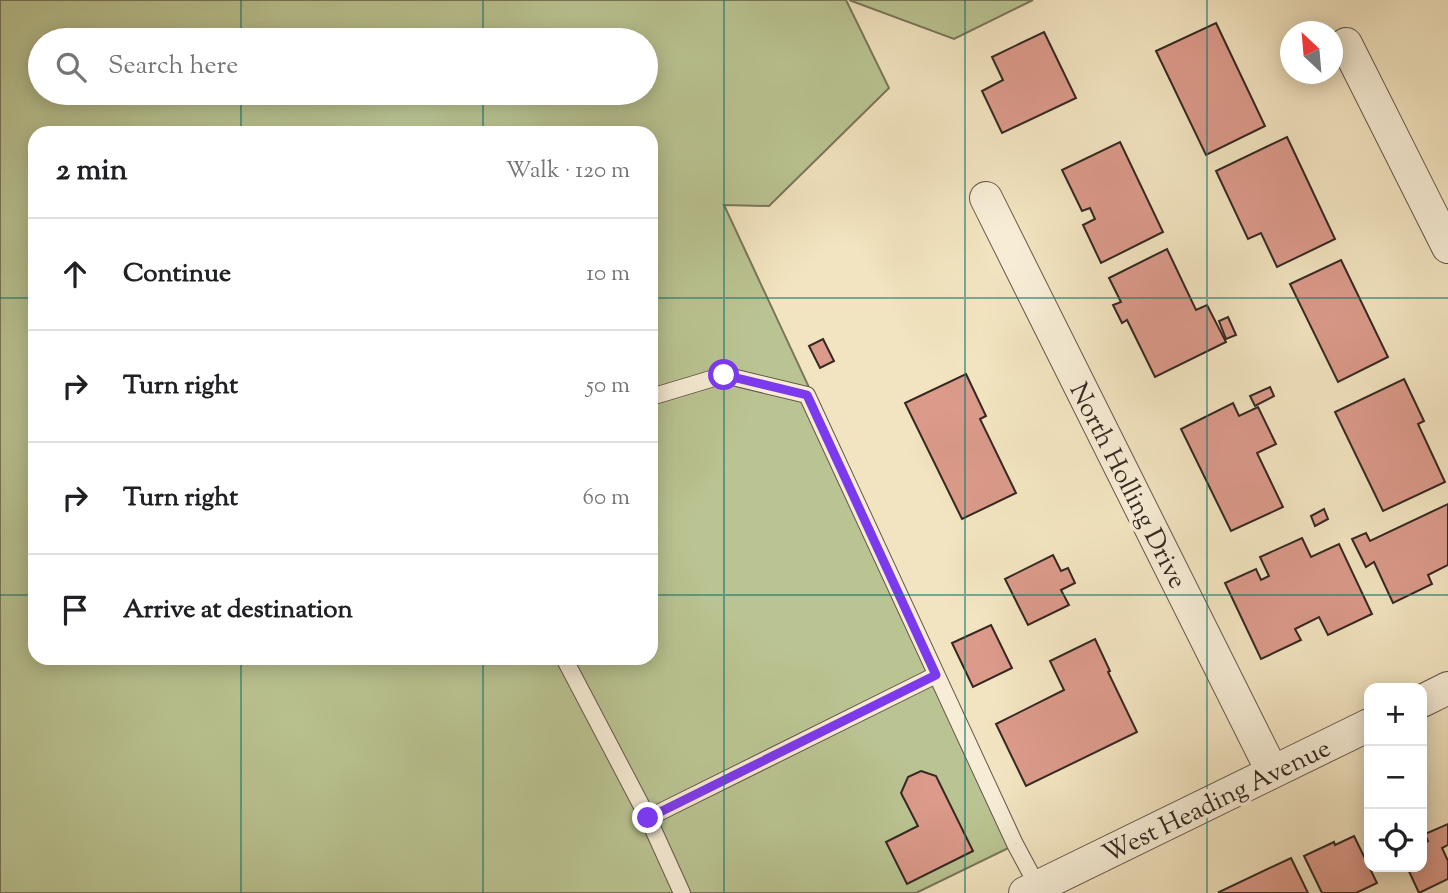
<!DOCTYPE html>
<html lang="en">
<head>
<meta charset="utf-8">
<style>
  :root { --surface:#fff; --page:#f6f6f6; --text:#202124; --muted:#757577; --line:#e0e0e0 }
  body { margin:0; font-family:"Sorts Mill Goudy",serif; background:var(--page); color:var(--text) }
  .controls { position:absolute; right:21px; bottom:21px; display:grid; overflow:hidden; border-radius:14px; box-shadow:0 4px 18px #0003 }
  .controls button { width:63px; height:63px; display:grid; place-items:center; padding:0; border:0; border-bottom:2px solid var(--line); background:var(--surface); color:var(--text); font:35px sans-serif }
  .compass { position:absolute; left:1280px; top:21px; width:63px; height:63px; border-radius:50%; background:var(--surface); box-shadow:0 4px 18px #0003; rotate:334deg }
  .stop { position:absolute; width:21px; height:21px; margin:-16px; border:5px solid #7c3aed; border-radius:50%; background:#fff }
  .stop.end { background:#7c3aed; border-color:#fff; box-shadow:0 2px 7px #0008 }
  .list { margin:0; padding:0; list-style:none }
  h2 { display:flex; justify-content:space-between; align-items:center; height:91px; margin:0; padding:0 28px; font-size:30px }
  h2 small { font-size:23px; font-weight:400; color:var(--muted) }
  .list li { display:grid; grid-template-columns:46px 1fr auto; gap:21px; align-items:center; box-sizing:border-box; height:112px; padding:0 28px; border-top:2px solid var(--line) }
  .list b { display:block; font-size:26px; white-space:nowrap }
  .list em { font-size:23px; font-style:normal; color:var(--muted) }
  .icon { flex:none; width:38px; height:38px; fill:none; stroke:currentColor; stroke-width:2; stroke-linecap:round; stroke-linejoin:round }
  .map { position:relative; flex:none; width:1448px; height:893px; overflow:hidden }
  .search { position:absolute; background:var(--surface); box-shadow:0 4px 18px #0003; left:28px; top:28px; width:630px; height:77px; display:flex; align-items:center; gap:18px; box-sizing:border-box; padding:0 24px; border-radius:38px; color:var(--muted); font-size:26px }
  .panel { position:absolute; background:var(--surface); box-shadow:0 4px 18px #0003; left:28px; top:126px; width:630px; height:539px; border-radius:21px }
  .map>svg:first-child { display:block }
  .green { fill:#bac492; stroke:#78765a; stroke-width:2; fill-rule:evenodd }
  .building { fill:#db9a8a; stroke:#352822; stroke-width:2 }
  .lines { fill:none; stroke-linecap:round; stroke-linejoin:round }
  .lane-casing { stroke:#64574a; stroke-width:18 }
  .street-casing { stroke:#64574a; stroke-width:34 }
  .lane { stroke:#f7edd6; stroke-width:16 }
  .street { stroke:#f7edd6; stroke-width:32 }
  .route { stroke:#7c3aed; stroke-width:9 }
  .grid { fill:none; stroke:#0f766e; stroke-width:2; stroke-opacity:0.55 }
  .labels { text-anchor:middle; stroke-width:7; stroke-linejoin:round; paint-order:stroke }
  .street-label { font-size:26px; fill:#352822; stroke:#f7edd6 }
</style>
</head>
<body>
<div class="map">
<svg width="1448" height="893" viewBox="0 0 1448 893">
  <rect width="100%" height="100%" fill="#f2e4c0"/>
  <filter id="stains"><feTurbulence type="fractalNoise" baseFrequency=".00286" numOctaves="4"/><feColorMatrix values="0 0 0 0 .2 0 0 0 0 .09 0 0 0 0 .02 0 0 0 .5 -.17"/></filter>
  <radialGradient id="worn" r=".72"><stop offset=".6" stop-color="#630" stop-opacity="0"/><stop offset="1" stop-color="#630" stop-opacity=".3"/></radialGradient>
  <!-- green -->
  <g class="green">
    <path d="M 0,0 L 846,0 L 889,88 L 769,206 L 724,205 L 1021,842 L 916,893 L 0,893 ZM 40,40 L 646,40 L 646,93 L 40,93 ZM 35,133 L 651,133 L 651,658 L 35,658 Z"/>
    <path d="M 849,0 L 1033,0 L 954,39 Z"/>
  </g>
  <!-- building -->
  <g class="building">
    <path d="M 1216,23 L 1265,126 L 1206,155 L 1156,51 Z"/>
    <path d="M 1044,32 L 1076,98 L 1002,133 L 982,91 L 1003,80 L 992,57 Z"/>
    <path d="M 1287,137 L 1335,239 L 1277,267 L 1261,233 L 1248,239 L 1216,171 Z"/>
    <path d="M 1120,142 L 1163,232 L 1101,263 L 1083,225 L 1095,219 L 1090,208 L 1082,211 L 1062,170 Z"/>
    <path d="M 1167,249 L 1196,310 L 1207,305 L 1226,342 L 1155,377 L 1127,320 L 1122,323 L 1113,305 L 1121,302 L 1109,278 Z"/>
    <path d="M 1341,260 L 1388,357 L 1338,382 L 1290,284 Z"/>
    <path d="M 1228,317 L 1236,335 L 1226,339 L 1219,321 Z"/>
    <path d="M 823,339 L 834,361 L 820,368 L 809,346 Z"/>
    <path d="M 966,374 L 986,416 L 980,419 L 1016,493 L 962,519 L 905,403 Z"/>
    <path d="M 1404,379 L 1424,421 L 1418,424 L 1445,482 L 1383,511 L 1335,412 Z"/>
    <path d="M 1270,387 L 1274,396 L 1255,406 L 1250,396 Z"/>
    <path d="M 1233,403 L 1239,416 L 1258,407 L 1276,444 L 1257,453 L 1283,507 L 1231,531 L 1181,429 Z"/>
    <path d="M 1448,504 L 1448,565 L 1428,575 L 1432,584 L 1393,603 L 1374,562 L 1366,567 L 1352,539 L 1366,533 L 1370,541 Z"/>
    <path d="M 1324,509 L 1328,519 L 1315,526 L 1311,516 Z"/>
    <path d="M 1302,538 L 1311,557 L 1339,544 L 1372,614 L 1328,635 L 1319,617 L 1295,629 L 1301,640 L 1261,659 L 1225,583 L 1256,569 L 1261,580 L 1269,576 L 1260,557 Z"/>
    <path d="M 1053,555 L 1061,571 L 1068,568 L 1075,583 L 1061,590 L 1069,605 L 1028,625 L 1005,579 Z"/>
    <path d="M 991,625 L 1012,668 L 973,687 L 952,643 Z"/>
    <path d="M 1095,639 L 1110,671 L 1108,672 L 1137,732 L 1026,786 L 996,724 L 1064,690 L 1050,661 Z"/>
    <path d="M 921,771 L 936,776 L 973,851 L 907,884 L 886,842 L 918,826 L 901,793 L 908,777 Z"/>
    <path d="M 1448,824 L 1448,845 L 1442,848 L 1448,861 L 1448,879 L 1419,893 L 1407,867 L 1422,867 L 1422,844 L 1428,841 L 1425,834 Z"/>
    <path d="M 1354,836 L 1377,883 L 1356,893 L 1322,893 L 1304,856 L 1334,842 L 1335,845 Z"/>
    <path d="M 1291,858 L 1308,893 L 1220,893 L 1219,892 Z"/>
  </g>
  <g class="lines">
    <defs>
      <g id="lane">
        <path d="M 651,397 L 724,375 L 807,395 L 1015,844 L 1038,887"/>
        <path d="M 564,658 L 648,818 L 682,893"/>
        <path d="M 648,818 L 936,675"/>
      </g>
      <g id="street">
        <path d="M 1346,44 L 1448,247"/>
        <path d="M 986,198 L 1272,771"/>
        <path d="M 1422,701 L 1448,688"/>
        <path d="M 1025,893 L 1369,725"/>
      </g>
    </defs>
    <!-- lane casing -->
    <use href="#lane" class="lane-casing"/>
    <!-- street casing -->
    <use href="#street" class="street-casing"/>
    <!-- lane -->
    <use href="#lane" class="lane"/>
    <!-- street -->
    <use href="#street" class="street"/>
  </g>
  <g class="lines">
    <!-- route -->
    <path class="route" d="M 648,818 L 936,675 L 807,395 L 724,375"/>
  </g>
  <!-- grid -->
  <path class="grid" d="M 241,0 L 241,40M 483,0 L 483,40M 724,0 L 724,893M 965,0 L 965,893M 1207,0 L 1207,893M 241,93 L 241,133M 483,93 L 483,133M 0,298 L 35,298M 651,298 L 1448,298M 0,595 L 35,595M 651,595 L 1448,595M 241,658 L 241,893M 483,658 L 483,893"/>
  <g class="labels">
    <!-- street labels -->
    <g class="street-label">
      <text transform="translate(1129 485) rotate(63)" y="9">North Holling Drive</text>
      <text transform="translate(1216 800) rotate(-26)" y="9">West Heading Avenue</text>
    </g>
  </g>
  <rect width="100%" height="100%" filter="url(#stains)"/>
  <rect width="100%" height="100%" fill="url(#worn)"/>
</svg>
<div class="controls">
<button>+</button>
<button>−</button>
<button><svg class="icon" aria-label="locate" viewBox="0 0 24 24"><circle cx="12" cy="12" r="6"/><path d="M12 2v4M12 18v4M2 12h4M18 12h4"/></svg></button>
</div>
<svg class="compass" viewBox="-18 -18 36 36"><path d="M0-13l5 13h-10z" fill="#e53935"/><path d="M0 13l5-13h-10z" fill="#757577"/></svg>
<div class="stop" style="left:724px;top:375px"></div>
<div class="stop end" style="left:648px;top:818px"></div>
<div class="search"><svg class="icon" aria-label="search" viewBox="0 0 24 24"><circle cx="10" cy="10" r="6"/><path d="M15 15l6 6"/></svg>Search here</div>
<section class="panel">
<h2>2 min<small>Walk · 120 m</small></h2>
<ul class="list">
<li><svg class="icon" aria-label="ahead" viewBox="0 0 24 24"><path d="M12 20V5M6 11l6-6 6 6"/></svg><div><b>Continue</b></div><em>10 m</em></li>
<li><svg class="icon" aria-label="right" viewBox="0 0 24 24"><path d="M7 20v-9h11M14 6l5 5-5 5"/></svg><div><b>Turn right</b></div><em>50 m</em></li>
<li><svg class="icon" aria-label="right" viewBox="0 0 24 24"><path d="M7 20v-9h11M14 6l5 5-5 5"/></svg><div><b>Turn right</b></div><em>60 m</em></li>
<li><svg class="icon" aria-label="arrive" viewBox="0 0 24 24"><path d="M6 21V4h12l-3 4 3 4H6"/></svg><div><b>Arrive at destination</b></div></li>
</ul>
</section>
</div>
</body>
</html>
